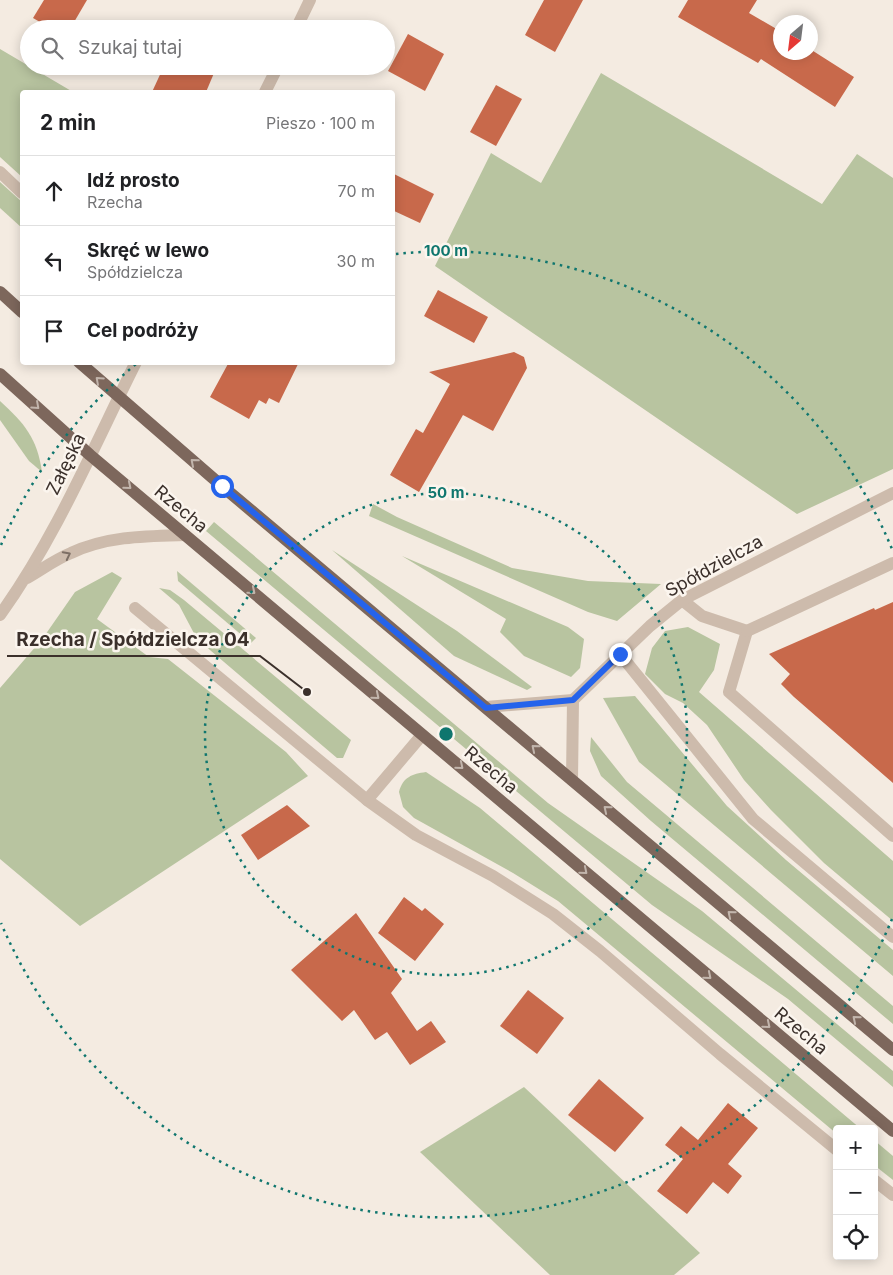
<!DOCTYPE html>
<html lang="pl">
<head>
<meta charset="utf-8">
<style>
  :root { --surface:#fff; --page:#f6f6f6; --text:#202124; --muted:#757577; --line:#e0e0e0 }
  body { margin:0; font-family:Inter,sans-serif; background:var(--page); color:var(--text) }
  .controls { position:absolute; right:15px; bottom:15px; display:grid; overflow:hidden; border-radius:5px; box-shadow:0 2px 12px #0003 }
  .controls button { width:45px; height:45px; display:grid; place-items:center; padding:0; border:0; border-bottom:1px solid var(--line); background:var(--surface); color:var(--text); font:25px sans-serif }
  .compass { position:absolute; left:773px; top:15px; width:45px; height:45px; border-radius:50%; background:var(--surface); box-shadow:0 2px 12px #0003; rotate:208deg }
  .stop { position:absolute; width:15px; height:15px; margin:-11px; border:4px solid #2563eb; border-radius:50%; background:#fff }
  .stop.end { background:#2563eb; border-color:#fff; box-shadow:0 1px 5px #0008 }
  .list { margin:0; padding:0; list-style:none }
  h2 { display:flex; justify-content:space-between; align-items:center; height:65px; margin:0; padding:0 20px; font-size:21px }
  h2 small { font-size:16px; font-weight:400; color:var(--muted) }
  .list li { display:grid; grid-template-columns:32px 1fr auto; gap:15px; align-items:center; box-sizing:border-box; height:70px; padding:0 20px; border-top:1px solid var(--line) }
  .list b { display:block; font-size:19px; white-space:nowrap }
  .list p { margin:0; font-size:16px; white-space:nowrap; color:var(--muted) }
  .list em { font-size:16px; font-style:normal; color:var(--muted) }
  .icon { flex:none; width:28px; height:28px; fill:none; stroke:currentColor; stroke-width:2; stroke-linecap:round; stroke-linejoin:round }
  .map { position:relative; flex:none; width:893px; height:1275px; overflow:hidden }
  .search { position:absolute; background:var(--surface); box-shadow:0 2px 12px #0003; left:20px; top:20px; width:375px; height:55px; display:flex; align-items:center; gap:12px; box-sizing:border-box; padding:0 18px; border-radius:28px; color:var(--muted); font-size:19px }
  .panel { position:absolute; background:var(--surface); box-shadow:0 2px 12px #0003; left:20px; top:90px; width:375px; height:275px; border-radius:5px }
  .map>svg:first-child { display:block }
  .green { fill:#b8c4a0 }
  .building { fill:#c8694b }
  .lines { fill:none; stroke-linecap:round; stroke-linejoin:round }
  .minor { stroke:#cdbbac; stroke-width:12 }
  .major { stroke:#7d675c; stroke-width:12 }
  .oneway { stroke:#c2b5ac }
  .oneway2 { stroke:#7d6f65 }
  .route { stroke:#2563eb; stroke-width:6 }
  .ring { fill:none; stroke:#0f766e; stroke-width:2.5; stroke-dasharray:2.5 5 }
  .labels { text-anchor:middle; stroke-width:5; stroke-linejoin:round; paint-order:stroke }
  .street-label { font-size:18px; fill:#3b302b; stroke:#fbf5ee }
  .centre { fill:#0f766e; stroke:#fbf5ee; stroke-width:2.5 }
  .ring-label { font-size:15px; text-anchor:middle; font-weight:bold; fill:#0f766e; stroke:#fbf5ee; stroke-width:5; stroke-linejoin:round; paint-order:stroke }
  .leader { fill:none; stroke:#3b302b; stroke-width:2 }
  .callout-dot { fill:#3b302b; stroke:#fbf5ee; stroke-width:2 }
  .callout-label { font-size:19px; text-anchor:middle; font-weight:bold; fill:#3b302b; stroke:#fbf5ee; stroke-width:5; stroke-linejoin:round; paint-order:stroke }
</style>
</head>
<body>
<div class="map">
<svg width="893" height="1275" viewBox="0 0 893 1275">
  <rect width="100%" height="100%" fill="#f4ebe1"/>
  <!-- green -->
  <g class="green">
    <path d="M 0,49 L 73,92 L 22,92 L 22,177 L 0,157 Z"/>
    <path d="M 601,73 L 822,204 L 857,154 L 893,178 L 893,469 L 797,514 L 435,266 L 491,153 L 541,183 Z"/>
    <path d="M 0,182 L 22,202 L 22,228 L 0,208 Z"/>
    <path d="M 0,401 C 25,424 37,438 42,472 L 29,461 L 0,420 Z"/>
    <path d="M 373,504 L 397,517 L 512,568 L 588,581 L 661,584 L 617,621 L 588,612 L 369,516 Z"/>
    <path d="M 214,522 L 548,803 L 702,911 L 893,1071 L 893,1087 L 788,999 L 652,905 L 206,531 Z"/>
    <path d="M 332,550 L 457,631 L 532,687 L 527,690 L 454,656 Z"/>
    <path d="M 402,556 L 568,627 L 584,639 L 580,668 L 571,677 L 524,656 L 500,632 L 506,619 Z"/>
    <path d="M 177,571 L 256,638 L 251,643 L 178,581 Z"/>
    <path d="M 112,572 L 122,578 L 97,619 L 149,657 L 168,659 L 286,752 L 308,776 L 80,926 L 0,859 L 0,688 L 43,638 L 75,592 Z"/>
    <path d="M 159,588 L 170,590 L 184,600 L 351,740 L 343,758 L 337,758 L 197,639 L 179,605 Z"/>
    <path d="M 688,627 L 720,644 L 714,670 L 699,692 L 893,861 L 893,921 L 824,863 L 771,810 L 744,780 L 707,725 L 683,703 L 665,694 L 645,674 L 652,648 L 665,631 Z"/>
    <path d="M 635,696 L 727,806 L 786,860 L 893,950 L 893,976 L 639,762 L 603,698 Z"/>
    <path d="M 591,737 L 627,782 L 893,1006 L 893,1024 L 651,821 L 601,776 L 590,751 Z"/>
    <path d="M 426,772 L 480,808 L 861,1129 L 837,1129 L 837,1134 L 558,901 L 513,873 L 414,818 L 403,807 L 399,792 C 403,777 412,774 426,772 Z"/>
    <path d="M 524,1087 L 700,1253 L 674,1275 L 550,1275 L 420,1152 Z"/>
    <path d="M 874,1140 L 893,1156 L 893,1180 L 874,1165 Z"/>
  </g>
  <!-- building -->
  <g class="building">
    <path d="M 44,0 L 87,0 L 70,29 L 52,29 L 33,18 Z"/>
    <path d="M 544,0 L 583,0 L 555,52 L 525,35 Z"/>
    <path d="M 688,0 L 757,0 L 749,13 L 780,31 L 780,52 L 810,52 L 810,49 L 854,77 L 835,107 L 761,59 L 758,63 L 678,17 Z"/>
    <path d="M 408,34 L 444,54 L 425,91 L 388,71 Z"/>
    <path d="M 164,66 L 217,66 L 206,92 L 152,92 Z"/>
    <path d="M 496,85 L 522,99 L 496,146 L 470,132 Z"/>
    <path d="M 392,173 L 434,194 L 420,223 L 392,210 Z"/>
    <path d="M 438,290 L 488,317 L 474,343 L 424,316 Z"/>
    <path d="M 514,352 L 524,357 L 527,368 L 493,431 L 463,415 L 419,492 L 390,475 L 416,429 L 423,433 L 450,384 L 429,372 Z"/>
    <path d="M 229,362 L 299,362 L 279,403 L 269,398 L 266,404 L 259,400 L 249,419 L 210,397 Z"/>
    <path d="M 893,602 L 893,783 L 794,697 L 781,684 L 790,674 L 769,654 L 874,608 L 875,610 Z"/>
    <path d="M 287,805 L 310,826 L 258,860 L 241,835 Z"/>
    <path d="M 404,897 L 422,911 L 425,908 L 444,924 L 415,961 L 378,933 Z"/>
    <path d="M 356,913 L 402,979 L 391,993 L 417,1031 L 431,1021 L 446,1042 L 410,1065 L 387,1032 L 375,1040 L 354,1010 L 342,1021 L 291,970 Z"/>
    <path d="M 528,990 L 564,1018 L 537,1054 L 500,1026 Z"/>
    <path d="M 599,1079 L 644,1118 L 615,1152 L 568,1115 Z"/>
    <path d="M 728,1103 L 758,1128 L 728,1164 L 742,1176 L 728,1194 L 713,1182 L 687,1214 L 657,1191 L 683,1159 L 665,1145 L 681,1126 L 698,1140 Z"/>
  </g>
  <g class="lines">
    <!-- minor -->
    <g class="minor">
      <path d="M 296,29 L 310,0"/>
      <path d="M 265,92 L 278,66"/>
      <path d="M 0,172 L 22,193"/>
      <path d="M 27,578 C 41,570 56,559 71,553 C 107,536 146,536 185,535"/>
      <path d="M 682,600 L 702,616 L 747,631 L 729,692 L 893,836"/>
      <path d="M 135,608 L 367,800 L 416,835 L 493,876 L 553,914 L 600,951 L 720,1054 L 837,1150"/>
      <path d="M 0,615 C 56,537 93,448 136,362"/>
      <path d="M 747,631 L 893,563"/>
      <path d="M 620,654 L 753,819 L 893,937"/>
      <path d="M 486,707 L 573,700 L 650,626 L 682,600 L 893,493"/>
      <path d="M 572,780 L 573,700"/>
      <path d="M 367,800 L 422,735"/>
      <path d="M 874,1180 L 893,1195"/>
    </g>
    <!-- major -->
    <g class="major">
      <path d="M 0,292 L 22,312"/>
      <path d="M 79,362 L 222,486 L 893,1050"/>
      <path d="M 0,374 L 90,455 L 893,1131"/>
    </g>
  </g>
  <!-- one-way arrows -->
  <defs><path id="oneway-chevron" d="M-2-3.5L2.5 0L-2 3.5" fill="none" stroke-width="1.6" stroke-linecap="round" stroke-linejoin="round" transform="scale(1.25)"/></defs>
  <g class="oneway">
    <use href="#oneway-chevron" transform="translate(99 380) rotate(-138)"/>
    <use href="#oneway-chevron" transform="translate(36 406) rotate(42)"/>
    <use href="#oneway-chevron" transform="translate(194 462) rotate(-139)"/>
    <use href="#oneway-chevron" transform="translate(128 486) rotate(40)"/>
    <use href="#oneway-chevron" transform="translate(252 591) rotate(40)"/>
    <use href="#oneway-chevron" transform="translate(376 696) rotate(40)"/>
    <use href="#oneway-chevron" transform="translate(535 748) rotate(-140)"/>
    <use href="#oneway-chevron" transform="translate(460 766) rotate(40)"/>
    <use href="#oneway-chevron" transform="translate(607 809) rotate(-140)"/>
    <use href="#oneway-chevron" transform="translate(584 871) rotate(40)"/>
    <use href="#oneway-chevron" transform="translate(731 914) rotate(-140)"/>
    <use href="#oneway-chevron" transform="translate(708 976) rotate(40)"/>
    <use href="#oneway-chevron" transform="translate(856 1019) rotate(-140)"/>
    <use href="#oneway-chevron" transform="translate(767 1025) rotate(40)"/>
  </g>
  <use class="oneway2" href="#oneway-chevron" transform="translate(67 555) rotate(-27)"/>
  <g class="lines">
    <!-- route -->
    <path class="route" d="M 222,486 L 486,708 L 573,700 L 620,654"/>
  </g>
  <!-- distance rings -->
  <g class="ring">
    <circle cx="446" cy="734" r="241"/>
    <path d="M892 919A483 483 0 0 1 1 923M1 545A483 483 0 0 1 136 364M396 254A483 483 0 0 1 892 549"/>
  </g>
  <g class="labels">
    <!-- street labels -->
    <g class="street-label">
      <text transform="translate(66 464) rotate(-64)" y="6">Załęska</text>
      <text transform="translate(181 509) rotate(40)" y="6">Rzecha</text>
      <text transform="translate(714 566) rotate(-29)" y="6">Spółdzielcza</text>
      <text transform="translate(491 770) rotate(40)" y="6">Rzecha</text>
      <text transform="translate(801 1031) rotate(40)" y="6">Rzecha</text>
    </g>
  </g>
  <circle cx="446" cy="734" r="8" class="centre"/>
  <g class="ring-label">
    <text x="446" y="256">100 m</text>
    <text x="446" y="498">50 m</text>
  </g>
  <!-- callouts -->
  <path class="leader" d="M307 692L260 656H7"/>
  <circle class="callout-dot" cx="307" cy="692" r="5"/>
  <g class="callout-label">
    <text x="133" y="646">Rzecha / Spółdzielcza 04</text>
  </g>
</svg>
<div class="controls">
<button>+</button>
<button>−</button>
<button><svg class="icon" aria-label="locate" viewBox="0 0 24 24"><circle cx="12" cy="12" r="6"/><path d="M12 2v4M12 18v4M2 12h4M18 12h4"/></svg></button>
</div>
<svg class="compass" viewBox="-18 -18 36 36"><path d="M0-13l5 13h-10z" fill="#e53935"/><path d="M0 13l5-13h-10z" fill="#757577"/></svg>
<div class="stop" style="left:222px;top:486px"></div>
<div class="stop end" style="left:620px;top:654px"></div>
<div class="search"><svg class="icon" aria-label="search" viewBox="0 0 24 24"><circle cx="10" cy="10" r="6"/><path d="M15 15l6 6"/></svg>Szukaj tutaj</div>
<section class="panel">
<h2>2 min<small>Pieszo · 100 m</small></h2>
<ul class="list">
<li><svg class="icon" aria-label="ahead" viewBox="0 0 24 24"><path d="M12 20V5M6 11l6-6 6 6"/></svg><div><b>Idź prosto</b><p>Rzecha</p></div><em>70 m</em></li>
<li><svg class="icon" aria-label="left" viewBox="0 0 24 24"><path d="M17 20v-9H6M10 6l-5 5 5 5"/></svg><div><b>Skręć w lewo</b><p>Spółdzielcza</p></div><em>30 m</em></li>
<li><svg class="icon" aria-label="arrive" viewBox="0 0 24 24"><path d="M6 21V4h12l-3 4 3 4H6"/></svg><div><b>Cel podróży</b></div></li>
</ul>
</section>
</div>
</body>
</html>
